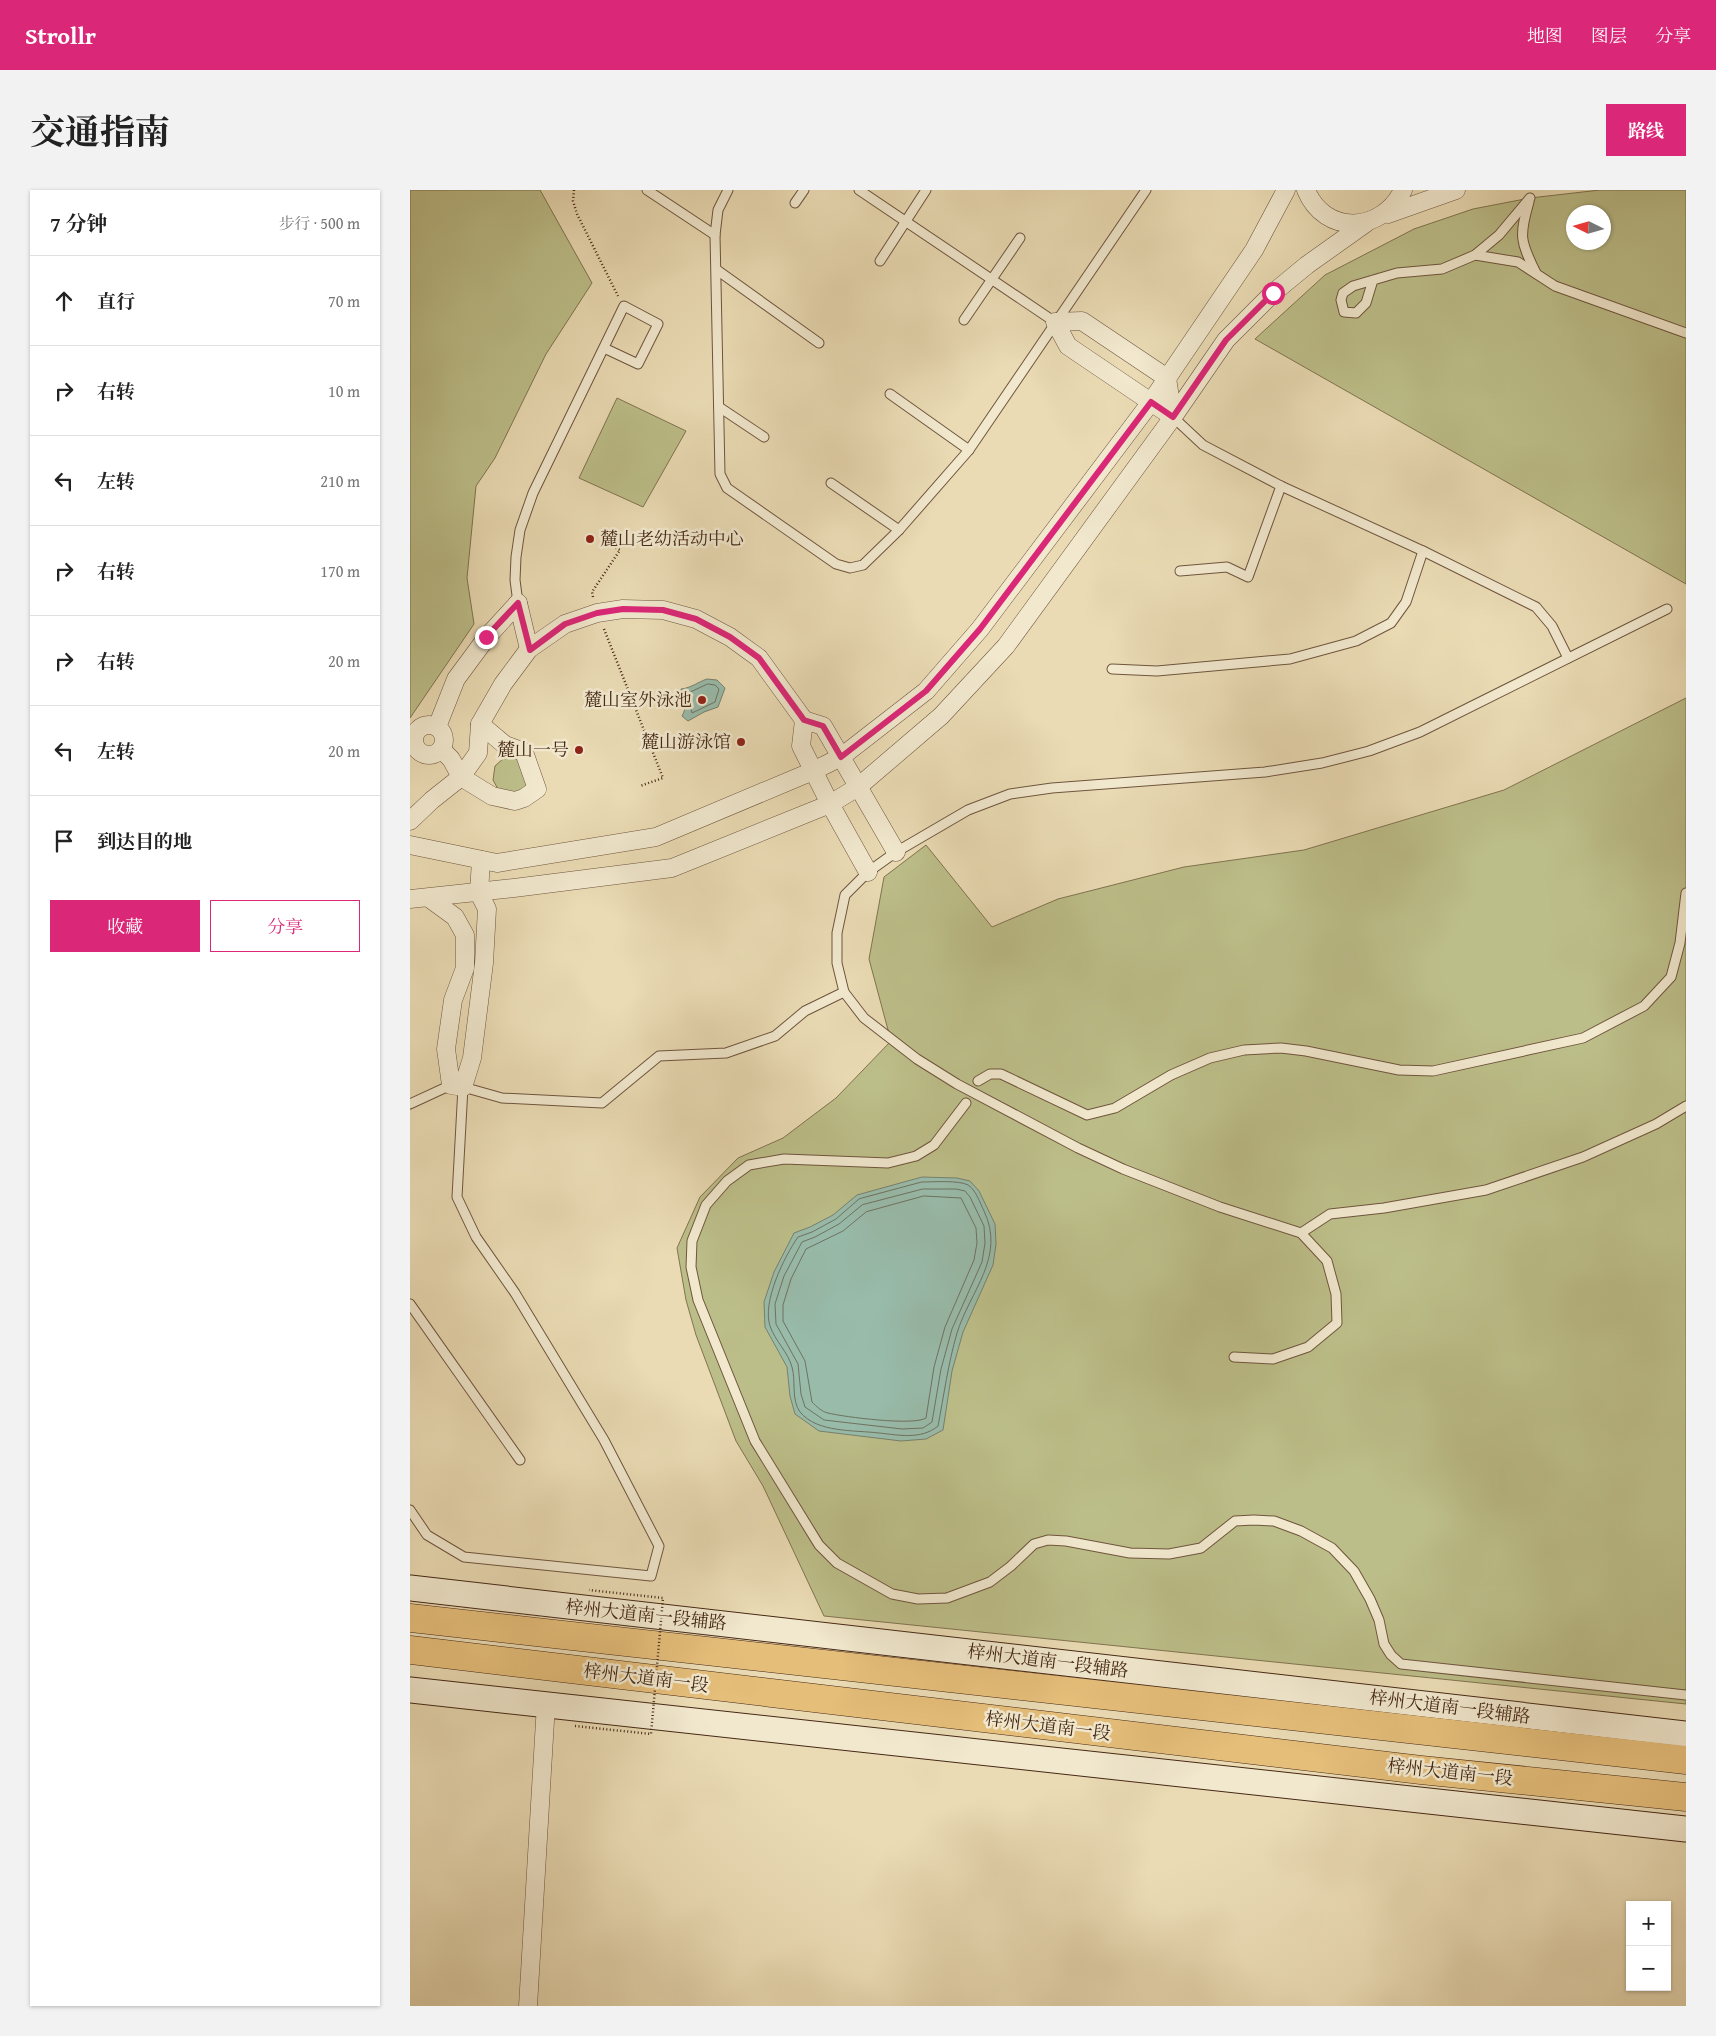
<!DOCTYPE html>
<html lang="zh">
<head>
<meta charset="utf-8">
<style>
  :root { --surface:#fff; --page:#f2f2f2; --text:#222; --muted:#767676; --line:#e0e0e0; --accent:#db2777 }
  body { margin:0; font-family:"Gentium Book Plus","Noto Serif SC",serif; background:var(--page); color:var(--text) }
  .controls { position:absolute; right:15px; bottom:15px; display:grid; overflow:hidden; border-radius:0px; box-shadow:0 1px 4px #0004 }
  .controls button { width:45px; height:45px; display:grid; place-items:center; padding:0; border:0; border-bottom:1px solid var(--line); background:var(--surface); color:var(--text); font:25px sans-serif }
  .compass { position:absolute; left:1156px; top:15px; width:45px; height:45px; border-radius:50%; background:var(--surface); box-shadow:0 1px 4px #0004; rotate:275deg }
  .stop { position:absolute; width:15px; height:15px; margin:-11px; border:4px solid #db2777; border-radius:50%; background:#fff }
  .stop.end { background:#db2777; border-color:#fff; box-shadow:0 1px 5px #0008 }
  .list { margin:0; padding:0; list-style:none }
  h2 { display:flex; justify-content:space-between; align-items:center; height:65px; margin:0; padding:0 20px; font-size:21px }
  h2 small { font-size:16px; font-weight:400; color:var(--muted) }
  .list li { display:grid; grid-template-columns:32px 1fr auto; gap:15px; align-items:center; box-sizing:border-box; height:90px; padding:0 20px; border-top:1px solid var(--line) }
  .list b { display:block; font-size:19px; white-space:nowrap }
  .list em { font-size:16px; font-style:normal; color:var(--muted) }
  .actions { display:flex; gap:10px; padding:15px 20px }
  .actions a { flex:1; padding:11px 0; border:1px solid var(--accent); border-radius:0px; text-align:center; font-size:18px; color:var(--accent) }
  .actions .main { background:var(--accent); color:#fff }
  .icon { flex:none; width:28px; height:28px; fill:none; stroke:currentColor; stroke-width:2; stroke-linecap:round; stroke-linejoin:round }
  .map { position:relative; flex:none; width:1276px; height:1816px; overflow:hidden; border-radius:0px }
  header { display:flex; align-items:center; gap:30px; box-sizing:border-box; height:70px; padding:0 25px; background:var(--accent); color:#fff }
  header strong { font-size:24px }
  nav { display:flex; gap:28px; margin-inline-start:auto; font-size:18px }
  .intro { display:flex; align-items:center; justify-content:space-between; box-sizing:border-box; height:120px; padding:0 30px }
  h1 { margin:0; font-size:35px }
  .button { padding:12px 22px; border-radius:0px; background:var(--accent); color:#fff; font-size:18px; font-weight:700 }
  main { display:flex; gap:30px; padding:0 30px }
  aside { flex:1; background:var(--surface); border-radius:0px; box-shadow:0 1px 4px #0004 }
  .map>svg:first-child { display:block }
  .green { fill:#bcbe89; stroke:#81734f; fill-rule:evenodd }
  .water { fill:#98bbaa; stroke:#77806e }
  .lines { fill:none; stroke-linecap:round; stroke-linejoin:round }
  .shore { stroke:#6f7260; stroke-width:1 }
  .lane-casing { stroke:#6f553d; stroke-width:11 }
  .street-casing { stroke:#6f553d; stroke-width:19 }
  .secondary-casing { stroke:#462815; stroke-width:27 }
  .highway-casing { stroke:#462815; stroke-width:29 }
  .path { stroke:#462815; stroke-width:2.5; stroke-dasharray:1 2.5; stroke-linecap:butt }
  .lane { stroke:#f1e8ce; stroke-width:9 }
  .street { stroke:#f1e8ce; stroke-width:18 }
  .secondary { stroke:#f1e8ce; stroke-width:25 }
  .highway { stroke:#e5be7a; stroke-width:28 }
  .path-bridge { stroke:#462815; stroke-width:2.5; stroke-dasharray:1 2.5; stroke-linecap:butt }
  .route { stroke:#db2777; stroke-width:6 }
  .poi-dot { fill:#8f2418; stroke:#f1e8ce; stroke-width:2 }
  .labels { text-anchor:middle; stroke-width:5; stroke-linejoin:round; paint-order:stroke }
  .poi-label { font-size:18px; fill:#462815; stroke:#f1e8ce; text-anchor:end }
  .street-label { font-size:18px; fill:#462815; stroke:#f1e8ce }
</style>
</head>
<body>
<header>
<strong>Strollr</strong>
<nav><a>地图</a><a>图层</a><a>分享</a></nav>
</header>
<div class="intro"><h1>交通指南</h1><a class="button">路线</a></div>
<main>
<aside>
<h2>7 分钟<small>步行 · 500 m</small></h2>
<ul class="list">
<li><svg class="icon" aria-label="ahead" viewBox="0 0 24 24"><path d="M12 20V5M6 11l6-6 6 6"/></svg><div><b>直行</b></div><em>70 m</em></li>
<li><svg class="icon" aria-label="right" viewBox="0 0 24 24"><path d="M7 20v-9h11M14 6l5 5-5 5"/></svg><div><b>右转</b></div><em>10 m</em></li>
<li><svg class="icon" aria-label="left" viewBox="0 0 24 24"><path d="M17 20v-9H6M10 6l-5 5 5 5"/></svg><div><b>左转</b></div><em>210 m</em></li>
<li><svg class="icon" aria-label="right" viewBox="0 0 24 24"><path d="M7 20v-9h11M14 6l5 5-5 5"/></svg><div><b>右转</b></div><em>170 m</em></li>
<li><svg class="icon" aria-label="right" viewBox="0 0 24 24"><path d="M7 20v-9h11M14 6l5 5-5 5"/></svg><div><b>右转</b></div><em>20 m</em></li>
<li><svg class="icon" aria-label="left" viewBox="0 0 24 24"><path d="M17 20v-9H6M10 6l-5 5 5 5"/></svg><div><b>左转</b></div><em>20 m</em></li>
<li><svg class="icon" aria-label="arrive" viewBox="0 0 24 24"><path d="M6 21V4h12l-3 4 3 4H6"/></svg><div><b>到达目的地</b></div></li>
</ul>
<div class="actions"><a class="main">收藏</a><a>分享</a></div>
</aside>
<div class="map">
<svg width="1276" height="1816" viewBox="0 0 1276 1816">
  <rect width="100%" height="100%" fill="#eadbb4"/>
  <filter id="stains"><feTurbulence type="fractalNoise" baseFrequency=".004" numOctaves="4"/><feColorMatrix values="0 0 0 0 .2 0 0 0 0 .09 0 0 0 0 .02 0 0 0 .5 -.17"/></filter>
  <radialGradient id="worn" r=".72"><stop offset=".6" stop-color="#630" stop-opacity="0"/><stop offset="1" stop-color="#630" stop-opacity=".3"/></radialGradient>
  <!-- green -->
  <g class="green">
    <path d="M 0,0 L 130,0 L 182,93 L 136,164 L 85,268 L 66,296 L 57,388 L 64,434 L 0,528 Z"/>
    <path d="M 1190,0 L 1276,0 L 1276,394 L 845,149 L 915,85 L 1004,39 L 1063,19 L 1120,8 ZM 1164,22 L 1194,22 L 1194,52 L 1164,52 Z"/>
    <path d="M 207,208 L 276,241 L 233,317 L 169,288 Z"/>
    <path d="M 1276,508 L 1276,1514 L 414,1426 L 353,1296 L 326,1251 L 286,1145 L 276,1110 L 267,1058 L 290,1007 L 328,968 L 373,948 L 426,908 L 481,851 L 459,769 L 474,687 L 516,655 L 582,737 L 648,709 L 774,677 L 894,660 L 1094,600 Z"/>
    <path d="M 100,567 L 106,567 L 120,592 L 113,602 L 89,601 L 83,590 L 85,576 L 94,568 Z"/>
  </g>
  <!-- water -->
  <g class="water">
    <path d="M 297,489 L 307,490 L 315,498 L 308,517 L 294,522 L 278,531 L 272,526 C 279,515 270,510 271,499 C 281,498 288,492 297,489 Z"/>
    <path d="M 512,987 L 547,988 L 560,991 L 569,1001 L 585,1034 L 586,1054 L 583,1075 L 553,1142 L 542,1181 L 533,1240 L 516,1249 L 491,1251 L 409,1241 L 385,1224 L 380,1206 L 377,1177 L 355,1137 L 354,1112 L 364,1082 L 384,1043 L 400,1037 L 423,1025 L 447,1005 Z"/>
  </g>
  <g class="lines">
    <!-- shore -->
    <g class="shore">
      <path d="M 298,494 L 305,495 L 309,499 L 305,512 L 282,523 L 277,504 Z"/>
      <path d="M 512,992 C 523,992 549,990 558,995 C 566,1000 570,1013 574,1021 C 596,1067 560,1101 547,1143 C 538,1174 534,1205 528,1236 C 511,1250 489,1245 469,1243 C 445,1240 407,1243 390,1222 C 381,1210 386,1190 382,1177 C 378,1162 365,1151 360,1136 C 352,1112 374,1067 388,1047 L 402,1042 L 426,1029 L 449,1009 Z"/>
      <path d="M 513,999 L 546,999 L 555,1001 L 560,1007 L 574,1036 L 575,1053 L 572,1072 L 542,1139 L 531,1179 L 522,1232 L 513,1238 L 492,1239 L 414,1230 L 395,1217 L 391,1204 L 388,1174 L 366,1134 L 365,1114 L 374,1086 L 392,1052 L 405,1047 L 429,1034 L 452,1015 Z"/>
      <path d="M 514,1006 L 551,1008 L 566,1038 L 567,1053 L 564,1070 L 535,1137 L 524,1177 L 516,1228 C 504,1236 434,1227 418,1223 C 412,1222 406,1216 402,1212 L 395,1171 L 373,1131 L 373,1115 L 381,1089 L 396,1059 L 433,1041 L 456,1022 Z"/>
    </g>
    <defs>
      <g id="lane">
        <path d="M 237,0 L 305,45"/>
        <path d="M 318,0 L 308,20 L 305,45 L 310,284 L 317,298 L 426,374 L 440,378 L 453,375 L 489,340 L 559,260 L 736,0"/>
        <path d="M 449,0 L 645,132"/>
        <path d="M 1119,12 C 1109,46 1110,51 1126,83"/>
        <path d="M 385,13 L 394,0"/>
        <path d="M 1065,65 L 1108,72 L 1145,96 L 1276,143"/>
        <path d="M 470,71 L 516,0"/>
        <path d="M 307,80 L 409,153"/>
        <path d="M 963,90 L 956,113 L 946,123 L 934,122 L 931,110 L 933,103 L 943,96 L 987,83 L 1032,79 L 1065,65 L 1089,45 L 1120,8"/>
        <path d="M 554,130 L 610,48"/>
        <path d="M 480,204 L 559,260"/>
        <path d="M 309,217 L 354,247"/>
        <path d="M 763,227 L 793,255 L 871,296 L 1013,361 L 1126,417 L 1142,436 L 1158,468"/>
        <path d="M 421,293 L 489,340"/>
        <path d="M 770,381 L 817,377 L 838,387 L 871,296"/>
        <path d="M 108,413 L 105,390 L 106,367 L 110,340 L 123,303 L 214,116 L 248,134 L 228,174 L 194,158"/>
        <path d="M 702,479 L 747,481 L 880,469 L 946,451 L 981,433 L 996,412 L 1013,361"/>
        <path d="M 568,891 L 580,884 L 591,884 L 677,925 L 705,918 L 761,885 L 800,868 L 834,860 L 871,858 L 896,861 L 989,880 L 1023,881 L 1173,848 L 1234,816 L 1261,787 L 1270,753 L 1276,703"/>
        <path d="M 556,913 L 524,955 L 506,966 L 478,973 L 374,969 L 339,975 L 317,991 L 296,1015 L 282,1051 L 281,1077 L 288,1110 L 345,1251 L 409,1355 L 427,1373 L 482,1404 L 508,1409 L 537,1408 L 580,1392 L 601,1376 L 624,1354 L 638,1350 L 656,1351 L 720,1363 L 759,1364 L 791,1358 L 825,1331 L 844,1330 L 864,1331 L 891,1341 L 922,1358 L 944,1381 L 960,1409 L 969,1430 L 974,1454 L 981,1465 L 991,1474 L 1276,1505"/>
        <path d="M 0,914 L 41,895"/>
        <path d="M 891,1043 L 920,1024 L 974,1018 L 1076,1000 L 1173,967 L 1246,934 L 1276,916"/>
        <path d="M 0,1114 L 110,1270"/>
        <path d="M 824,1167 L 863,1169 L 898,1157 L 927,1133 L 926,1104 L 917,1071 L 891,1043 L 810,1017 L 713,979 L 668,958 L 547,894 L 507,869 L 454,828 L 434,802 L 427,773 L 427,743 L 435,705 L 458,682 L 486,662 L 558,620 L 600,604 L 642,598 L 855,582 L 912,573 L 959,561 L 1010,542 L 1257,419"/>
        <path d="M 0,1320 L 17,1345 L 54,1367 L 241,1386 L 249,1356 L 194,1250 L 105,1103 L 66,1047 L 47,1007 L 53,897 L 92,908 L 192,913 L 249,866 L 316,863 L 365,846 L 395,821 L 434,802"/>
      </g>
      <g id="street">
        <path d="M 896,0 C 915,46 972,43 993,0"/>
        <path d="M 978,24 L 1046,0"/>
        <path d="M 672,131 L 757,188 L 763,227 L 658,156 L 645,132 Z"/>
        <path d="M 108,413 L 119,459"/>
        <circle cx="19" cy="550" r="15"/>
        <path d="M 27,537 L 46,489 L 77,447 L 108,413"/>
        <path d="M 31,559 L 41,569 L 51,587 L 82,606 L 105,611 L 114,608 L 127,599 L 114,562 L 95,555 L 70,534"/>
        <path d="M 0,631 L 22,610 L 51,587 L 68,563 L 70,534 L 93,494 L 119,459 L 155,434 L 187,423 L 213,419 L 253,420 L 286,429 L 320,447 L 349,468 L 394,530"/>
        <path d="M 0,655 L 87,673 L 246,647 L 403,581 L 431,567 L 516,501 L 570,439 L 741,212 L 844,60 L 876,0"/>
        <path d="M 458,682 L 420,614 L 391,556 L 394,530 L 413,536 L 486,662"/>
        <path d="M 19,708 L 45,727 L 55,745 L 55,778 L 43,810 L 36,859 L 41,895 L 53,897 L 62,868 L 74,773 L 77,719 L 69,703 L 71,670"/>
        <path d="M 0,709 L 104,698 L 262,678 L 420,614 L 448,597 L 531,526 L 596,456 L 763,227 L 816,150 L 863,103 L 897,75 L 956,33"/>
        <path d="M 118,1816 L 136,1514"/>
      </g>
      <g id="secondary">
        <path d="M 0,1398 L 1276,1544"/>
        <path d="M 0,1500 L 1276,1639"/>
      </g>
      <g id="highway">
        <path d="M 0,1428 L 1276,1570"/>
        <path d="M 0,1460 L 1011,1580 L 1276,1607"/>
      </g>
    </defs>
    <!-- lane casing -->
    <use href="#lane" class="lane-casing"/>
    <!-- street casing -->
    <use href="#street" class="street-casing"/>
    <!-- secondary casing -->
    <use href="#secondary" class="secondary-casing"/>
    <!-- highway casing -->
    <use href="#highway" class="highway-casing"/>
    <!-- path -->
    <g class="path">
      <path d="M 164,0 L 163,11 L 167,24 L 208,106"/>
      <path d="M 183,407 L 182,402 L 210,360 L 192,351"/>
      <path d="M 194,439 L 253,588 L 230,596"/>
    </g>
    <!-- lane -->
    <use href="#lane" class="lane"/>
    <!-- street -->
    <use href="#street" class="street"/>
    <!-- secondary -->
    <use href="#secondary" class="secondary"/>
    <!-- highway -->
    <use href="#highway" class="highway"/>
    <!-- path-bridge -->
    <path class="path-bridge" d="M 165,1536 L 241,1544 L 253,1408 L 179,1400"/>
  </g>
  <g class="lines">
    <!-- route -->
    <path class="route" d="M 76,447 L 108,413 L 120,460 L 155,434 L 187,423 L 213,419 L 253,420 L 286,429 L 320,447 L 349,468 L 394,530 L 413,536 L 431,567 L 516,501 L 570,439 L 741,212 L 763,227 L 816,150 L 863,103"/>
  </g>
  <!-- markers -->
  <g class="poi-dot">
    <circle cx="180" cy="349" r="5"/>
    <circle cx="292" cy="510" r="5"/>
    <circle cx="331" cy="552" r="5"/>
    <circle cx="169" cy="560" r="5"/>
  </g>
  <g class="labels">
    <!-- poi labels -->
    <g class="poi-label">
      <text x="190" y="355" text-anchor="start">麓山老幼活动中心</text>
      <text x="282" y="516">麓山室外泳池</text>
      <text x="321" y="558">麓山游泳馆</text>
      <text x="159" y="566">麓山一号</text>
    </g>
    <!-- street labels -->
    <g class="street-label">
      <text transform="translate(236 1425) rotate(6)" y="6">梓州大道南一段辅路</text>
      <text transform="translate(638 1471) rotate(7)" y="6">梓州大道南一段辅路</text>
      <text transform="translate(236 1488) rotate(7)" y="6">梓州大道南一段</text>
      <text transform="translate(1040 1517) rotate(7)" y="6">梓州大道南一段辅路</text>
      <text transform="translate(638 1536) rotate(7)" y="6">梓州大道南一段</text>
      <text transform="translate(1040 1582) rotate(6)" y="6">梓州大道南一段</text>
    </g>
  </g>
  <rect width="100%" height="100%" filter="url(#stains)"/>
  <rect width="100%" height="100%" fill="url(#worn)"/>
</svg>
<div class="controls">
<button>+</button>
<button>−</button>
</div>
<svg class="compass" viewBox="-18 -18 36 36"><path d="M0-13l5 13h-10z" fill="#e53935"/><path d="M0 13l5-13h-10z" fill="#767676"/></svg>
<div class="stop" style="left:863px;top:103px"></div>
<div class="stop end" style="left:76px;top:447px"></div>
</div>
</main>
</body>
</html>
